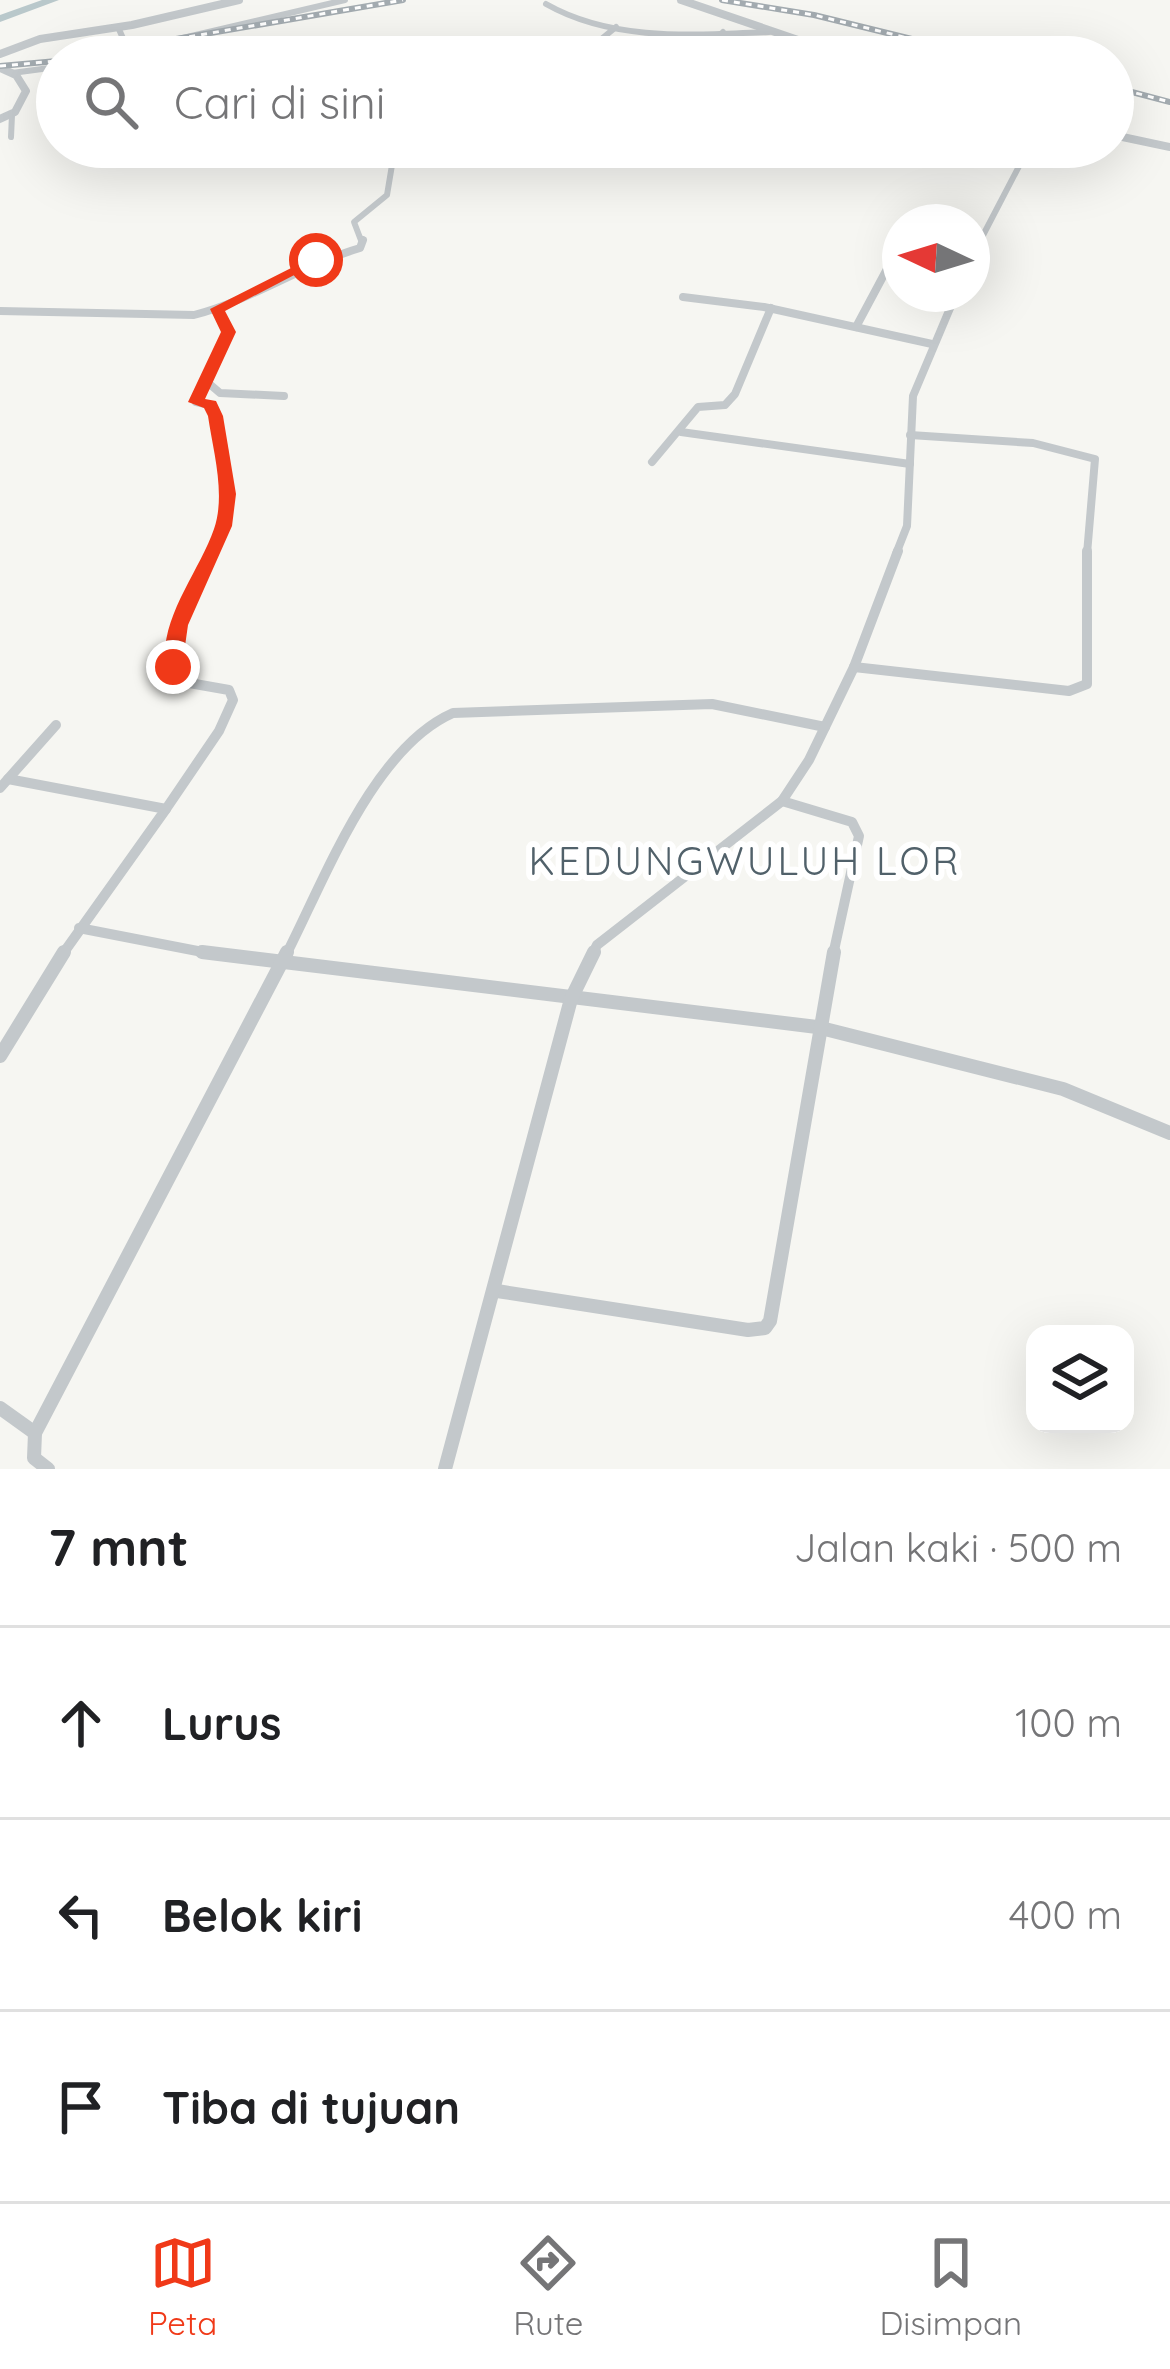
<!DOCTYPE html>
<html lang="id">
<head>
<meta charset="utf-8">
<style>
  :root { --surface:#fff; --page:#f6f6f6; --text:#202124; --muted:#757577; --line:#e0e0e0; --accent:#f03918 }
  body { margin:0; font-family:Quicksand,sans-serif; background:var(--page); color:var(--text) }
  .controls { position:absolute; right:36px; bottom:36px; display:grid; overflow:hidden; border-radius:24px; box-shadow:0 12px 48px #0002 }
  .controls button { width:108px; height:108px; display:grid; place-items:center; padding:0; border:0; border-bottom:3px solid var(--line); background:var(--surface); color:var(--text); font:60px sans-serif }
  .compass { position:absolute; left:882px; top:204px; width:108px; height:108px; border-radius:50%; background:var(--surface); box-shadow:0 12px 48px #0002; rotate:274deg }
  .stop { position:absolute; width:36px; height:36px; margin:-27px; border:9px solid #f03918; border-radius:50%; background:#fff }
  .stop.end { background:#f03918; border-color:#fff; box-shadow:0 3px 12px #0008 }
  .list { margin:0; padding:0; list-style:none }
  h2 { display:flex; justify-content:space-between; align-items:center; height:156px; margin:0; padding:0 48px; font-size:51px }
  h2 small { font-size:39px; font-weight:400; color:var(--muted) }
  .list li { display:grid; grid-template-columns:78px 1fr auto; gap:36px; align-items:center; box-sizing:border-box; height:192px; padding:0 48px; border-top:3px solid var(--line) }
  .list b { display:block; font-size:45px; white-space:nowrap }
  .list em { font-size:39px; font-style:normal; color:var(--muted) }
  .icon { flex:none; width:66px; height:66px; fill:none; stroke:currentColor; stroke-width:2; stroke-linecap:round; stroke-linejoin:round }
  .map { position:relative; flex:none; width:1170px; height:1469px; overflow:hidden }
  .search { position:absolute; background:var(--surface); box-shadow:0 12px 48px #0002; left:36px; right:36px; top:36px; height:132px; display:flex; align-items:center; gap:30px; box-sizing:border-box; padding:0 42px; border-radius:66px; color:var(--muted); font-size:45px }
  .sheet { height:732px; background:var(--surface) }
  nav { display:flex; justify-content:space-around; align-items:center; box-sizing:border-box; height:168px; border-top:3px solid var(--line); background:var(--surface); font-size:33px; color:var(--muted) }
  nav a { display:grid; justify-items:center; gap:6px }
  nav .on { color:var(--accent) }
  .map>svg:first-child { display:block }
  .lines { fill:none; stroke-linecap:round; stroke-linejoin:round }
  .river { fill:#b9c8cb; fill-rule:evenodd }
  .minor-far3 { stroke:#c3c8cb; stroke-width:6 }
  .minor-far2 { stroke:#c3c8cb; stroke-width:8 }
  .minor-far1 { stroke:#c3c8cb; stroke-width:10 }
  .minor { stroke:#c3c8cb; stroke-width:14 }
  .tertiary { stroke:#c3c8cb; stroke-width:8 }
  .rail-casing { stroke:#a3abb0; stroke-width:6 }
  .rail { stroke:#fff; stroke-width:3; stroke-dasharray:6; stroke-linecap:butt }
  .route { fill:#f03918 }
  .labels { text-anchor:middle; stroke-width:12; stroke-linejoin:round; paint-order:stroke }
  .quarter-label { font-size:39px; letter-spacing:3px; fill:#51616a; stroke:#fff }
</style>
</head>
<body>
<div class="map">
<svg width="1170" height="1469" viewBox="0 0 1170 1469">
  <rect width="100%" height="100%" fill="#f6f6f2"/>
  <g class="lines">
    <!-- river -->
    <path class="river" d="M 42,0 L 59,0 L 0,22 L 0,15 Z"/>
    <!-- minor-far3 -->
    <g class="minor-far3">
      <path d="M 546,4 C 613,42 694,35 769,32"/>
      <path d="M 118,27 L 125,43"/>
      <path d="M 170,41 L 345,0"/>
      <path d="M 599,41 L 616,27"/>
      <path d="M 683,50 L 715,40 L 723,32"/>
      <path d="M 238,57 L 342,51 L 352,57"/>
      <path d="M 921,57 L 930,49"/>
      <path d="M 12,73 L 57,67"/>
      <path d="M 11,137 L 12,115"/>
      <path d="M 362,243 L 354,222 L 387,195 L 395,147"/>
      <path d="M 979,243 L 1029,147"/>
    </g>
    <!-- minor-far2 -->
    <g class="minor-far2">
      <path d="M 972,256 L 980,240"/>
      <path d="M 683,297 L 764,307 L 932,344"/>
      <path d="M 0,311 L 194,315 C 252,300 302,265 360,248 L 363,240"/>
      <path d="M 856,327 L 887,269"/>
      <path d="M 206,381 L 220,393 L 284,396"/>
      <path d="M 681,432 L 910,464"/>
      <path d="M 910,435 L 1033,443 L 1095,459 L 1087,554"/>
      <path d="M 652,462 L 698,407 L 725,405 L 735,394 L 771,308"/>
      <path d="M 214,554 C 233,512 231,447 210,405 L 196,402 L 229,332 L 217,309"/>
      <path d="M 896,554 L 907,526 L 913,396 L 956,294"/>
    </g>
    <!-- minor-far1 -->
    <g class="minor-far1">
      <path d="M 854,667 L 1069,691 L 1087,684 L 1087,551"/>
      <path d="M 8,779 L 166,809 L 62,955"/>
      <path d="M 0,788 L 56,725"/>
      <path d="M 782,801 L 852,822 L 859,836 L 833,955"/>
      <path d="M 166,809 L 219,731 L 233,700 L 229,690 L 178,681 C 163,634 196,592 215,551"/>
      <path d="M 79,928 L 218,955"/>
      <path d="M 286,955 C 325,879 373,748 453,713 L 712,704 L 825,727"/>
      <path d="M 592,955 L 597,945 L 782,801 L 809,760 L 854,667 L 898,551"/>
    </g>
    <!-- minor -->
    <g class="minor">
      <path d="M 202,952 L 817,1027 L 1063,1089 L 1170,1133"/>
      <path d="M 0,1056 L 64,952"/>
      <path d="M 497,1291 L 748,1330 L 765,1328 L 770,1321 L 834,952"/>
      <path d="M 0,1408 L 35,1433"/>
      <path d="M 48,1469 L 34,1458 L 35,1433 L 287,952"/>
      <path d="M 445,1469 L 571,999 L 594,952"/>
    </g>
    <!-- tertiary -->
    <g class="tertiary">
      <path d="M 681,0 L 848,57"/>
      <path d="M 0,54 L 40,39 L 132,25 L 239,0"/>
      <path d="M 0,68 L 16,75 L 26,91 L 15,112 L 0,119"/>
      <path d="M 1113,135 L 1170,147"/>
    </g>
    <defs>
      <g id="rail">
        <path d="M 722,0 L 814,15 L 985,57"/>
        <path d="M 71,57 L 403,0"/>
        <path d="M 0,66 L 57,61"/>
        <path d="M 1113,87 L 1170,102"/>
      </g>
    </defs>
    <!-- rail casing -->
    <use href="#rail" class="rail-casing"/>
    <!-- rail -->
    <use href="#rail" class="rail"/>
  </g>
  <!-- route -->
  <path class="route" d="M 311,258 L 323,260 L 225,311 L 236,332 L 205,399 L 216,401 L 223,416 L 236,494 L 232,526 L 188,625 L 182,667 L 173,673 L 167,672 C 155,623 199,573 214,529 C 226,494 213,451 208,416 L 204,408 L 188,402 L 221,332 L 210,309 Z"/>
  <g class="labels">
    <!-- quarter labels -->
    <g class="quarter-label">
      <text x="745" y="875">KEDUNGWULUH LOR</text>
    </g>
  </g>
</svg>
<div class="controls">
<button><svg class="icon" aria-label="layers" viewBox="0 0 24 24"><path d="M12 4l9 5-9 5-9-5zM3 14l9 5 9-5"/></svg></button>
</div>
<svg class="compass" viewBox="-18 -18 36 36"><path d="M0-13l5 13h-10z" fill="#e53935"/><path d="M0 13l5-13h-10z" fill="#757577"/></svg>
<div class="stop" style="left:316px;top:260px"></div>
<div class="stop end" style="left:173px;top:667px"></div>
<div class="search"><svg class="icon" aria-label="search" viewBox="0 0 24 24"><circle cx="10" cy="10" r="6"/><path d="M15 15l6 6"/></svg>Cari di sini</div>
</div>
<section class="sheet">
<h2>7 mnt<small>Jalan kaki · 500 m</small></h2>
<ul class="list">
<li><svg class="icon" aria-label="ahead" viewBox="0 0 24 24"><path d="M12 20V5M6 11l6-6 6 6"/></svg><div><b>Lurus</b></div><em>100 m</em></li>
<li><svg class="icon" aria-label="left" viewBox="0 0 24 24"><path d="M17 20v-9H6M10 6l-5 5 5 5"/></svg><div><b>Belok kiri</b></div><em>400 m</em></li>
<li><svg class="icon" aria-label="arrive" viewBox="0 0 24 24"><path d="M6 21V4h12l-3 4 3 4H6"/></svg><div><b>Tiba di tujuan</b></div></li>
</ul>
</section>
<nav>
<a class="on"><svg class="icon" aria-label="map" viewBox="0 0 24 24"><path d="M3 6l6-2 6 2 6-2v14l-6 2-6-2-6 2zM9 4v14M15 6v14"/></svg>Peta</a>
<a><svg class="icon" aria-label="directions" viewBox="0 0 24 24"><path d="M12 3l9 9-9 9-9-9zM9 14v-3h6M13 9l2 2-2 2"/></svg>Rute</a>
<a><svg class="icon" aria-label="saved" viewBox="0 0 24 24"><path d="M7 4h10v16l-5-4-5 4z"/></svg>Disimpan</a>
</nav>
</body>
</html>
